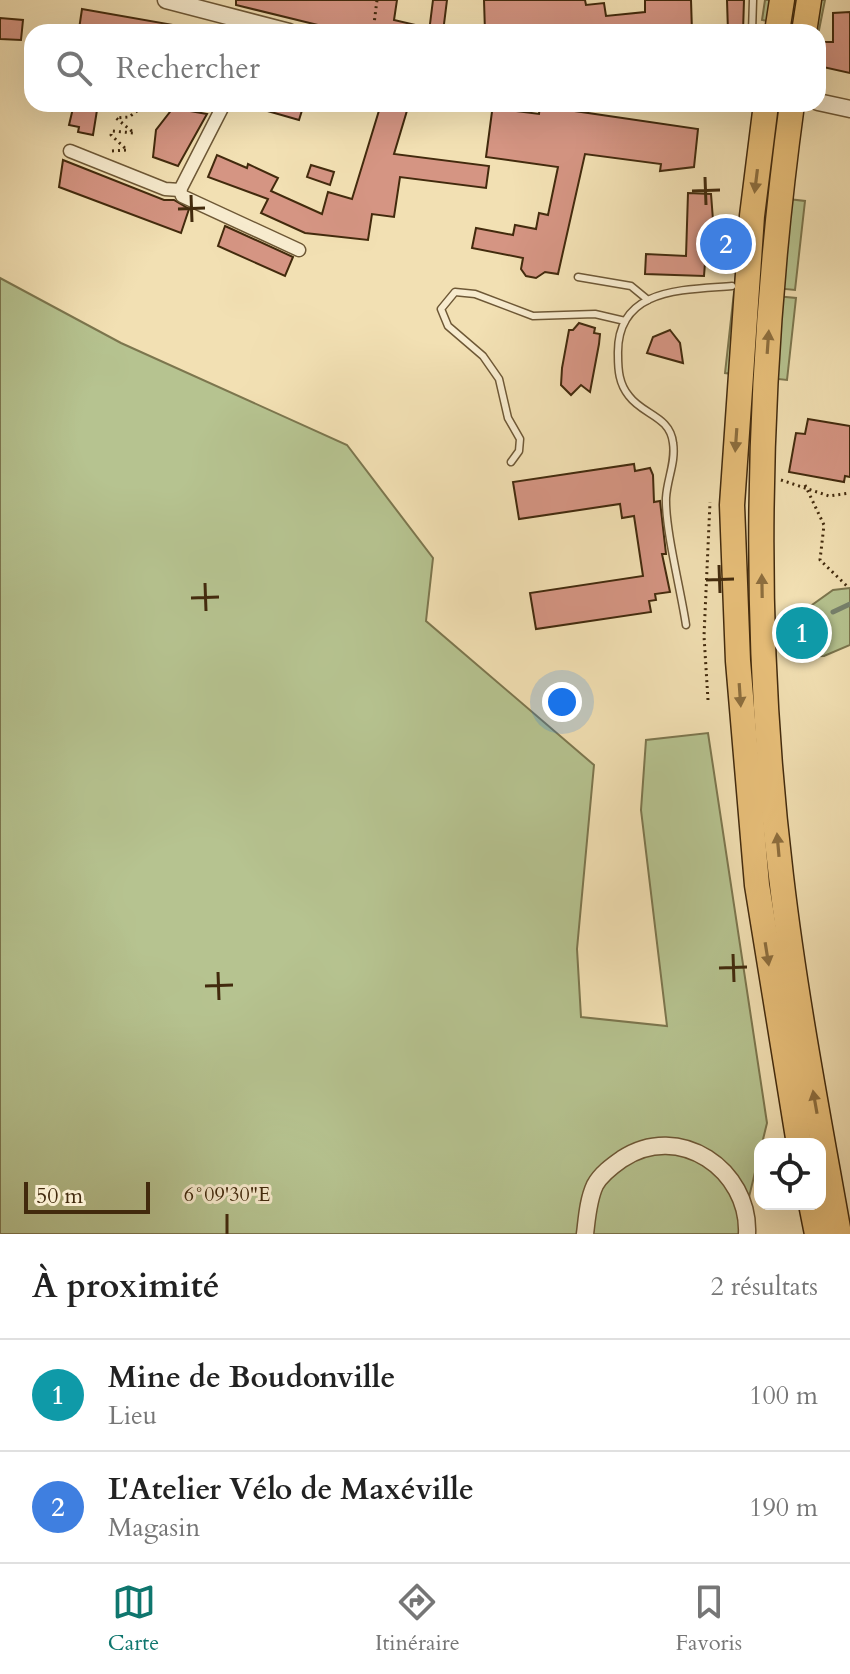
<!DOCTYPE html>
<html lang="fr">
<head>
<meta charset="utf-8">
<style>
  :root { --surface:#fff; --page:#f2f2f2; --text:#222; --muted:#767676; --line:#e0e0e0; --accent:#0f766e }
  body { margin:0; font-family:Cardo,serif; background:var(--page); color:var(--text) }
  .controls { position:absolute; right:24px; bottom:24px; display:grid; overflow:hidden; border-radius:16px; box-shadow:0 8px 32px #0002 }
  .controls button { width:72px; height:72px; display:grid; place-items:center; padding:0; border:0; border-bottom:2px solid var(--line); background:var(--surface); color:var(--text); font:40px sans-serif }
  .scale { position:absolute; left:24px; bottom:20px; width:126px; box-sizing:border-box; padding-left:8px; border:4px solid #422a0d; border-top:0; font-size:22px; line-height:28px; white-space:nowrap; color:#422a0d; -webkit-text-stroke:6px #f7ebce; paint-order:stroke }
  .you { position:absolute; left:562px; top:702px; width:28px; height:28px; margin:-20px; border:6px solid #fff; border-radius:50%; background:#1a73e8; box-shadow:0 0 0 12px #1a73e833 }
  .badge { display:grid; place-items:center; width:52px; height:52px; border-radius:50%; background:var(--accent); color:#fff; font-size:26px; font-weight:700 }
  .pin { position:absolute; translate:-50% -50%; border:4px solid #fff; box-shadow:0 2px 8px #0006 }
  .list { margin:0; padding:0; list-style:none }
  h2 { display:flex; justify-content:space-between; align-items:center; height:104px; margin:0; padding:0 32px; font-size:34px }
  h2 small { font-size:26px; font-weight:400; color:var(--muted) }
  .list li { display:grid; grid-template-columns:52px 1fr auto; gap:24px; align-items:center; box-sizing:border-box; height:112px; padding:0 32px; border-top:2px solid var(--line) }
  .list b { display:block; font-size:30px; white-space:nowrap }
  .list p { margin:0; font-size:26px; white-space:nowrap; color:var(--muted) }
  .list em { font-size:26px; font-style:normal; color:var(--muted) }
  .icon { flex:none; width:44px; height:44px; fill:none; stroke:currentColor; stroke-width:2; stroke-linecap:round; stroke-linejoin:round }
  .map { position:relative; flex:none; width:850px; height:1234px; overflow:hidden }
  .search { position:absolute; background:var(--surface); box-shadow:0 8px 32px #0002; left:24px; right:24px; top:24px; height:88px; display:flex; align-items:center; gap:20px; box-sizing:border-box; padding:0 28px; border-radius:24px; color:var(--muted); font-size:30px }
  .sheet { height:328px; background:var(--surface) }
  nav { display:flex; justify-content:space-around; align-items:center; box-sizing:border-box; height:112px; border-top:2px solid var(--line); background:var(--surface); font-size:22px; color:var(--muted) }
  nav a { display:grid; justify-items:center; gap:4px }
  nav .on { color:var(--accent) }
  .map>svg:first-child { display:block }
  .green { fill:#b6c390; stroke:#7c764e; stroke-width:2 }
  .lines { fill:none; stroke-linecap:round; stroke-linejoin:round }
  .stream { stroke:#77826e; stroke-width:5 }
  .building { fill:#d59583; stroke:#422a0d; stroke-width:2 }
  .service-casing { stroke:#6e5836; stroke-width:9 }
  .minor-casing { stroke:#6e5836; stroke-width:15 }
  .tertiary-casing { stroke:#6e5836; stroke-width:19 }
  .motorway-casing { stroke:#422a0d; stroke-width:27 }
  .path { stroke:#422a0d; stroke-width:3; stroke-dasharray:2 4; stroke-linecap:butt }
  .service { stroke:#f7ebce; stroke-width:6 }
  .minor { stroke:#f7ebce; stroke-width:12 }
  .tertiary { stroke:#f7ebce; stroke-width:16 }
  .motorway { stroke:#e9c07a; stroke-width:24 }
  .oneway { fill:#8d6e3e }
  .ticks { fill:none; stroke:#422a0d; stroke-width:3 }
  .ticks-label { font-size:20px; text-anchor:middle; fill:#422a0d; stroke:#f7ebce; stroke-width:6; stroke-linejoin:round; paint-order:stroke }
</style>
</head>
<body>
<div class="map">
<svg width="850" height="1234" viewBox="0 0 850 1234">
  <rect width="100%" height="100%" fill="#f2e0b3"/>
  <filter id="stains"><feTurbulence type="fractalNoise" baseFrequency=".0025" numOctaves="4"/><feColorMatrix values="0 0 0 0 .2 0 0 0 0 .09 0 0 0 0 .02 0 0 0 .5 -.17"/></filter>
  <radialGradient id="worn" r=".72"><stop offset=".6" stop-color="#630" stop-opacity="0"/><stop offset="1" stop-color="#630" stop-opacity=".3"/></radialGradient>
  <!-- green -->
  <g class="green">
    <path d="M 765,0 L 825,0 L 819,30 L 762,20 Z"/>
    <path d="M 745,194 L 805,201 L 795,290 L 735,284 Z"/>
    <path d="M 0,278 L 121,343 L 347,445 L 433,558 L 426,621 L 594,765 L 577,949 L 581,1017 L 667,1026 L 641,810 L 646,740 L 708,733 L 767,1123 L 740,1234 L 0,1234 Z"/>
    <path d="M 734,292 L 796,298 L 787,380 L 725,373 Z"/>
    <path d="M 850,588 L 850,645 L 824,656 L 797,657 L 791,620 L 833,590 Z"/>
  </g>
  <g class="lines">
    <!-- stream -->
    <path class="stream" d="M 833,612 L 850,604"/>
  </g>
  <!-- building -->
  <g class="building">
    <path d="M 236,0 L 397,0 L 394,20 L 420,26 L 420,32 L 357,31 L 354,25 L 326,27 L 236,5 Z"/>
    <path d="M 433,0 L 447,0 L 443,32 L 429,32 Z"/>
    <path d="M 484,0 L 585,0 L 586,5 L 604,3 L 606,16 L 645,12 L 645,0 L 691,0 L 692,32 L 485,32 Z"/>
    <path d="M 727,0 L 744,0 L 743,32 L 728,32 Z"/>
    <path d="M 82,9 L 179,26 L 179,32 L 90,32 L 79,29 Z"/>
    <path d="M 850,12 L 850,73 L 823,67 L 822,42 L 833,42 L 833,13 Z"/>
    <path d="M 0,18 L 23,20 L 21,40 L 0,39 Z"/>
    <path d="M 77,104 L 98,104 L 93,135 L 78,132 L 79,127 L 69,125 L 73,108 L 76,109 Z"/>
    <path d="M 258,104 L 304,104 L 299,120 L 257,108 Z"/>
    <path d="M 381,104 L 409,104 L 394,154 L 489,166 L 486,188 L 400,177 L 394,217 L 372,214 L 368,240 L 305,233 L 261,213 L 268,199 L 208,177 L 217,155 L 247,168 L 248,164 L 278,178 L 271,191 L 322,214 L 328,192 L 352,199 Z"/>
    <path d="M 493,104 L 510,104 L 509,110 L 539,114 L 540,106 L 698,129 L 694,167 L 660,171 L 661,164 L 585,154 L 558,274 L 545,272 L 536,278 L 526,276 L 521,269 L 523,258 L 472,248 L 476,228 L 513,235 L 515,225 L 536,229 L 539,213 L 548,215 L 558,167 L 486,157 Z"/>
    <path d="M 173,108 L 207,114 L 178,166 L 153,157 L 156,130 Z"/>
    <path d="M 63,160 L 164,200 L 174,200 L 189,209 L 181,233 L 59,187 Z"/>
    <path d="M 311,165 L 334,172 L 330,185 L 307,177 Z"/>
    <path d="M 688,193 L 711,194 L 713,220 L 730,219 L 731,234 L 725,234 L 728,261 L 705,263 L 704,276 L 645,274 L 646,254 L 686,256 Z"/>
    <path d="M 225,226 L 293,257 L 285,276 L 218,246 Z"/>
    <path d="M 579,323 L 595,328 L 594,333 L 600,334 L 599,344 L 590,392 L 581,385 L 571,395 L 561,385 L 562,368 L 569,330 L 573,330 Z"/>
    <path d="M 670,330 L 680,343 L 683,363 L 647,353 L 653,337 Z"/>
    <path d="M 808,419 L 850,426 L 850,477 L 845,476 L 844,482 L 789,472 L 796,433 L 805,434 Z"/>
    <path d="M 634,464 L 635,471 L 650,468 L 653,475 L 654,502 L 660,501 L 666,554 L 662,554 L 670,592 L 655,594 L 656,600 L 649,601 L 651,612 L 536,629 L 530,593 L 643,576 L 634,516 L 622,518 L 620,504 L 519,519 L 513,482 Z"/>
  </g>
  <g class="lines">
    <defs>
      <g id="service">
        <path d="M 752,32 L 753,0"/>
        <path d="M 578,277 L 631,286 L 648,300"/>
        <path d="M 511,462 L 519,451 L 520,439 L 508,418 L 499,379 L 483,356 L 448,326 L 441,309 L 455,292 L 475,294 L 533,316 L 595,314 L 625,321"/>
        <path d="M 686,625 C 681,591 665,529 666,498 C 667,479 676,462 673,443 C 670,416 643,415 629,396 C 619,384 618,370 618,355 C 616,288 681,290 732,286"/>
      </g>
      <g id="minor">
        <path d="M 70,151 L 165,189 L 180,190"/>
        <path d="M 180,190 L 182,196 L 299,250"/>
        <path d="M 180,190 L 224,104"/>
      </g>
      <g id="tertiary">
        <path d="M 166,0 L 289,32"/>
        <path d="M 818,102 L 850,109"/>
        <path d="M 585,1234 C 587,1218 588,1200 595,1185 C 601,1174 612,1166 622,1159 C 679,1121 750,1170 747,1234"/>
      </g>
      <g id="motorway">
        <path d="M 777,32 L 782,0"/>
        <path d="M 804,32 L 809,0"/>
        <path d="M 766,104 L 752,216 L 732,505 L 738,661 L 757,885 L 799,1144"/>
        <path d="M 792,104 C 757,360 750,619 781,876 C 795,996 818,1115 839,1234"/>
        <path d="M 811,1204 L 817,1234"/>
      </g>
    </defs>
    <!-- service casing -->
    <use href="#service" class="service-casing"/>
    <!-- minor casing -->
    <use href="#minor" class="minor-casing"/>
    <!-- tertiary casing -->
    <use href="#tertiary" class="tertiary-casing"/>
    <!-- motorway casing -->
    <use href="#motorway" class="motorway-casing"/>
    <!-- path -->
    <g class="path">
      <path d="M 373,32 L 377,0"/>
      <path d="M 112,151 L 127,150 L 111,135 L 112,131 L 134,133 L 116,118 L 129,117 L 137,111"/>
      <path d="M 781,480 L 829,496 L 850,493"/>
      <path d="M 805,485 L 824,525 L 820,560 L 849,588"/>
      <path d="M 708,700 L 704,636 L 710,502"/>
    </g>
    <!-- service -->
    <use href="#service" class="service"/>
    <!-- minor -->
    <use href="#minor" class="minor"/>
    <!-- tertiary -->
    <use href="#tertiary" class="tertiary"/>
    <!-- motorway -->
    <use href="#motorway" class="motorway"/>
  </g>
  <!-- one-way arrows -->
  <defs><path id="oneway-solid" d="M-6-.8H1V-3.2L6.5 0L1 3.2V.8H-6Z" transform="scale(2)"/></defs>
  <g class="oneway">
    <use href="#oneway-solid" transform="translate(756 181) rotate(97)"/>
    <use href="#oneway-solid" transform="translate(768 342) rotate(-86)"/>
    <use href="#oneway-solid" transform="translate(736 440) rotate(94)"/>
    <use href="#oneway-solid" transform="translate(762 586) rotate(-91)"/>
    <use href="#oneway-solid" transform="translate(740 695) rotate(86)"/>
    <use href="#oneway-solid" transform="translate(778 845) rotate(-95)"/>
    <use href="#oneway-solid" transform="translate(767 954) rotate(81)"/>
    <use href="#oneway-solid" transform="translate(815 1102) rotate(-100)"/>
  </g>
  <!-- ticks -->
  <path class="ticks" d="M 705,177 L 706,205M 692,191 L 720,190M 191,195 L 192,222M 178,209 L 205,208M 719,565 L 720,593M 706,580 L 734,579M 205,583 L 206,611M 191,598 L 219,597M 733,954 L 734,982M 719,968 L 747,967M 218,972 L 219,1000M 205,986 L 233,985M 227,1214 L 227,1234"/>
  <g class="ticks-label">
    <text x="227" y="1201">6°09'30"E</text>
  </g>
  <rect width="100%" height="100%" filter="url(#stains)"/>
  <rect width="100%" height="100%" fill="url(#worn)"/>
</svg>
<div class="controls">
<button><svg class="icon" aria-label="locate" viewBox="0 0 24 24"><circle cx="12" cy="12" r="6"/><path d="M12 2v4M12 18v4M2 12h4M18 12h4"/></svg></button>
</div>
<div class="scale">50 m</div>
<div class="you"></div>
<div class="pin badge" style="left:802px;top:633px;background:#0f9aa8">1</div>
<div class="pin badge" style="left:726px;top:244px;background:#3f7fe0">2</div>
<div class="search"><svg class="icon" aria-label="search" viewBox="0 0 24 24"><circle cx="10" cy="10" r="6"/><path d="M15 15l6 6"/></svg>Rechercher</div>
</div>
<section class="sheet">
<h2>À proximité<small>2 résultats</small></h2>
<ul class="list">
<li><span class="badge" style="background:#0f9aa8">1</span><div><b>Mine de Boudonville</b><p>Lieu</p></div><em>100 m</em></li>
<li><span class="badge" style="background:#3f7fe0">2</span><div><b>L'Atelier Vélo de Maxéville</b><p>Magasin</p></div><em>190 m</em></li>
</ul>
</section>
<nav>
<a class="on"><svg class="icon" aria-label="map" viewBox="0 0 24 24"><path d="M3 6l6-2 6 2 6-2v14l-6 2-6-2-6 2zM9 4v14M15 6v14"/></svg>Carte</a>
<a><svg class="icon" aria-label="directions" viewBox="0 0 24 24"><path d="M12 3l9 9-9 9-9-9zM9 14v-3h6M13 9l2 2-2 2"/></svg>Itinéraire</a>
<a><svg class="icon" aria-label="saved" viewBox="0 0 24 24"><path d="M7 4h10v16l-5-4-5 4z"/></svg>Favoris</a>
</nav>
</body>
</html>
